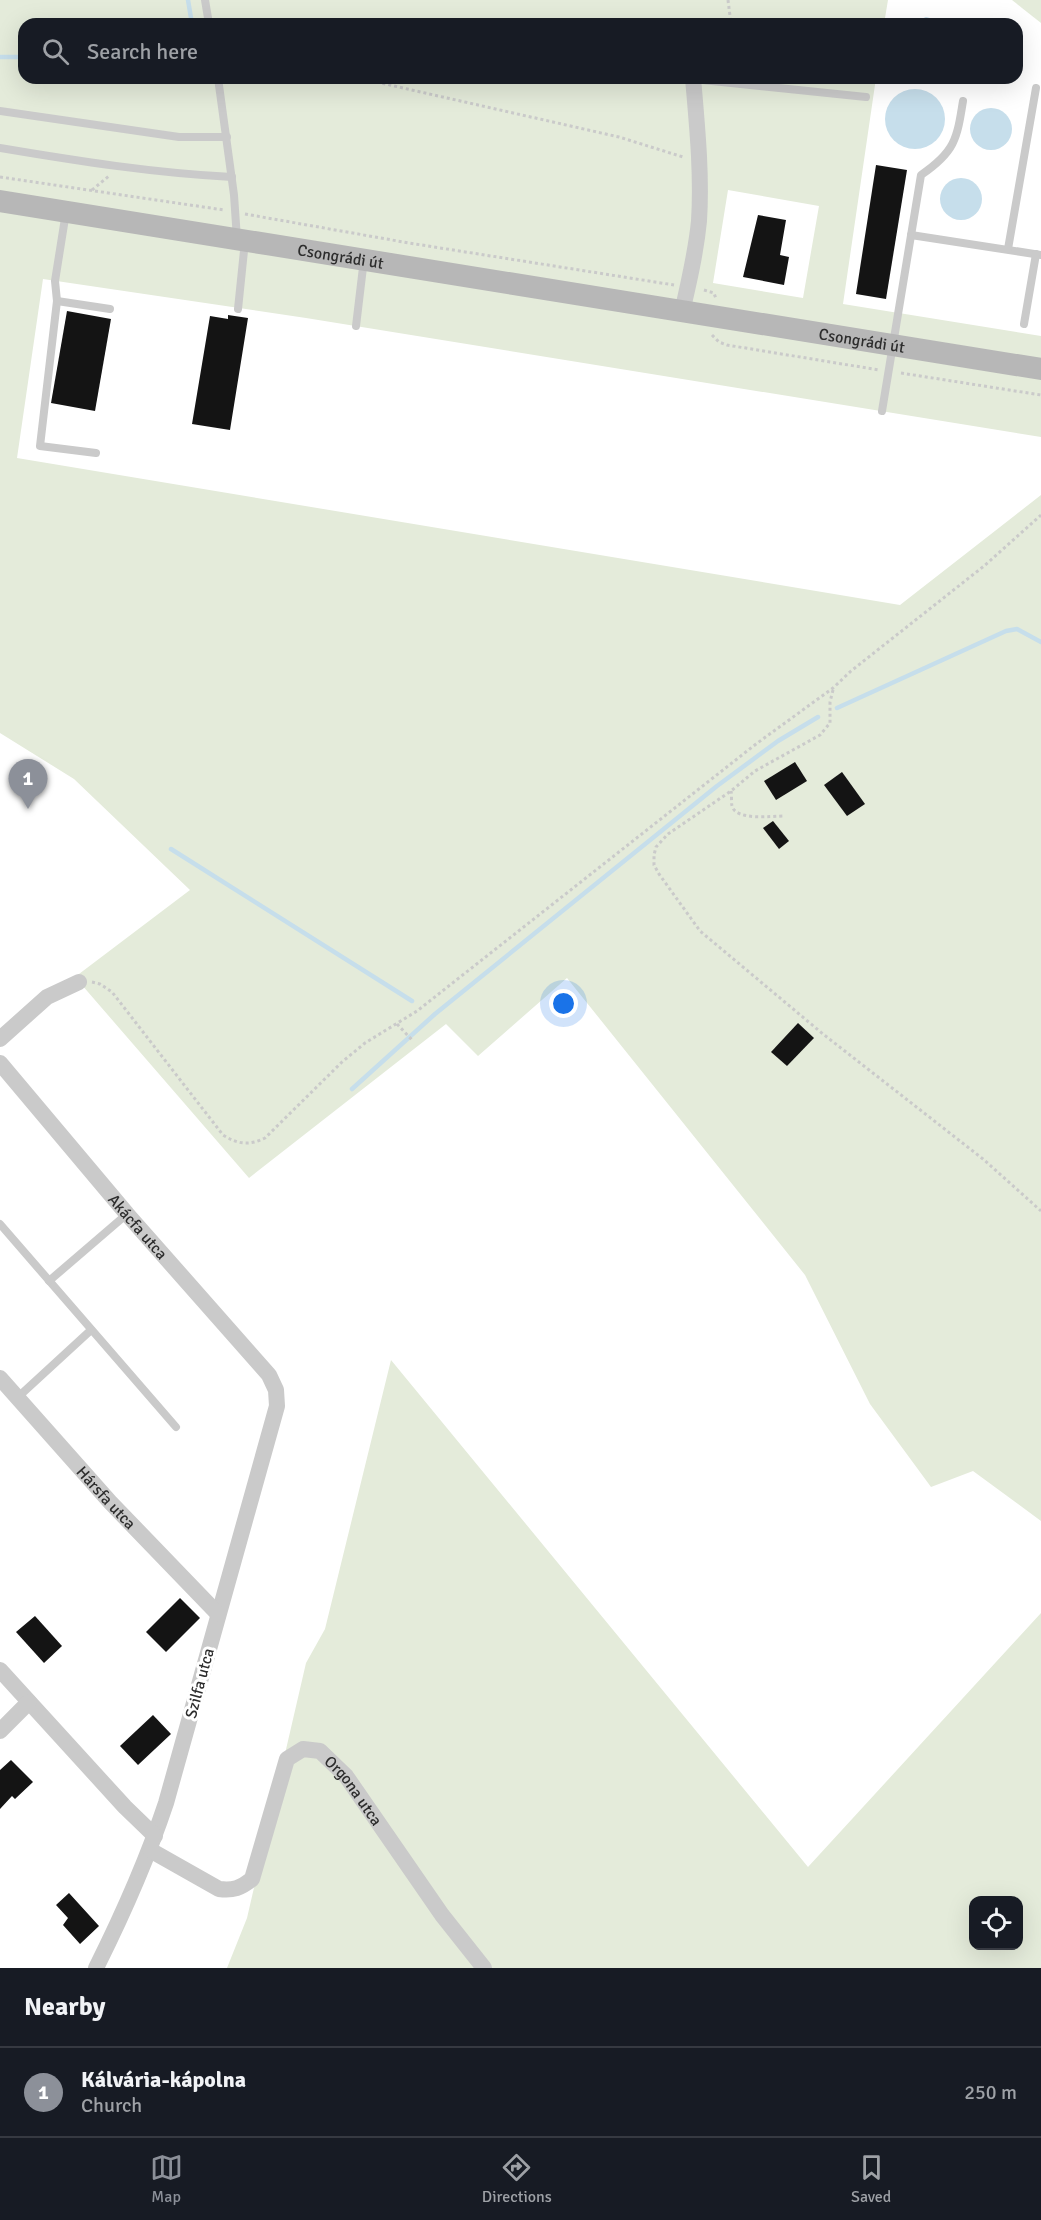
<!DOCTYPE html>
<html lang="en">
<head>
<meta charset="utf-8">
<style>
  :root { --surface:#171b24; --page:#242831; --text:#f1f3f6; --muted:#9ea1a6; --line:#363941; --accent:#8c9099 }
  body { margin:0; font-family:Signika,sans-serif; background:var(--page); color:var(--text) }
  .controls { position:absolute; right:18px; bottom:18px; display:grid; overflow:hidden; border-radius:12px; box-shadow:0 6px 24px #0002 }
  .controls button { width:54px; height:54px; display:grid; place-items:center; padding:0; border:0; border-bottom:2px solid var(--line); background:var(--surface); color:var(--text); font:30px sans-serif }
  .you { position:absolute; left:564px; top:1004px; width:21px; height:21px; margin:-15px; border:4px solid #fff; border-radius:50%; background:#1a73e8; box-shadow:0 0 0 9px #1a73e833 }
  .badge { display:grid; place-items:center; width:39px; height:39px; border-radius:50%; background:var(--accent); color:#fff; font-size:20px; font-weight:700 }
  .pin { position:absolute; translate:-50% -50px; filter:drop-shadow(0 2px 3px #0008) }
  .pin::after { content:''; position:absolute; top:32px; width:21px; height:18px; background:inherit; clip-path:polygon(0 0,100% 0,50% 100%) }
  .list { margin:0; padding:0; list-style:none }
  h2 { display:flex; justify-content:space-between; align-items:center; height:78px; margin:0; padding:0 24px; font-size:26px }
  h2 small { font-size:20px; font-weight:400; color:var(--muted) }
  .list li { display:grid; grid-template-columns:39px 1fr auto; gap:18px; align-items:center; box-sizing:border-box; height:90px; padding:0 24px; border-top:2px solid var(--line) }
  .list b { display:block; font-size:22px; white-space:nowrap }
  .list p { margin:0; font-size:20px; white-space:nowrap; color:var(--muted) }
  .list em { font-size:20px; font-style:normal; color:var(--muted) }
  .icon { flex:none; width:33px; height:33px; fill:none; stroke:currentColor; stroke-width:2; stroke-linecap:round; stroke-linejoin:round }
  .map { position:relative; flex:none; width:1041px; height:1968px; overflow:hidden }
  .search { position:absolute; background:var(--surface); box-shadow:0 6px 24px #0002; left:18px; right:18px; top:18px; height:66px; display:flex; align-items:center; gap:15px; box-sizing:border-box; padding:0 21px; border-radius:18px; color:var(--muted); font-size:22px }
  .sheet { height:168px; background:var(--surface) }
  nav { display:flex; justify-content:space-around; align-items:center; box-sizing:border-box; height:84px; border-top:2px solid var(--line); background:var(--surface); font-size:16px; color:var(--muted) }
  nav a { display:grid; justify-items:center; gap:3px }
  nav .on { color:var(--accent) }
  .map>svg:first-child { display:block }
  .green { fill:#e4ebda; fill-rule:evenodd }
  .water { fill:#c6deeb }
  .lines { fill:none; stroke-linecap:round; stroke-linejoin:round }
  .stream { stroke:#c6deeb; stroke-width:4.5 }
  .building { fill:#141414 }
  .path { stroke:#cacaca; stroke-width:3; stroke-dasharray:3 3; stroke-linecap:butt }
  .lane { stroke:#cacaca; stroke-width:8 }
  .street { stroke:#cacaca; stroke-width:16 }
  .secondary { stroke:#b7b7b7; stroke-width:22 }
  .labels { text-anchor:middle; stroke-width:6; stroke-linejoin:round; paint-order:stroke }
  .street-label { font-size:16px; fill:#2d2d2d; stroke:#fff }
</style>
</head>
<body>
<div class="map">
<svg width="1041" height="1968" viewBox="0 0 1041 1968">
  <rect width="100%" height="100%" fill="#fff"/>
  <!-- green -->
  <g class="green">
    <path d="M 0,0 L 888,0 L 884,24 L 24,24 L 24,78 L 876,78 L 843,304 L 1041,336 L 1041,437 L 306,318 L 43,279 L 17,458 L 900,605 L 1041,495 L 1041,1521 L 973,1471 L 931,1487 L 870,1404 L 805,1275 L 567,978 L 478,1056 L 446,1024 L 249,1178 L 75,977 L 190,890 L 74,779 L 0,733 ZM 728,190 L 819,206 L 803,298 L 713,283 Z"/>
    <path d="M 1012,0 L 1041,0 L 1041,23 Z"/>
    <path d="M 391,1360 L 808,1867 L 1041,1613 L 1041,1968 L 227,1968 L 247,1918 L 306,1663 L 325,1629 ZM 974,1900 L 1018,1900 L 1018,1946 L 974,1946 Z"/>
  </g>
  <!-- water -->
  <g class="water">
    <path d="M 926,17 L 938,20 L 946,24 L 909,24 Z"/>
    <circle cx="915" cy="119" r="30"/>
    <circle cx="991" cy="129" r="21"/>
    <circle cx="961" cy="199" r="21"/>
  </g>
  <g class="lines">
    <!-- stream -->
    <g class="stream">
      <path d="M 188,0 L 192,24"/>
      <path d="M 0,57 L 24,57"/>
      <path d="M 837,708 L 1006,631 L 1017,629 L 1041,642"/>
      <path d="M 171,849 L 412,1001"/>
      <path d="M 352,1089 L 435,1014 L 717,786 L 778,741 L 818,717"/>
    </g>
  </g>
  <!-- building -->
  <g class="building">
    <path d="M 876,165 L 907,170 L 886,299 L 856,294 Z"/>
    <path d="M 758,215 L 786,220 L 780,255 L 789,257 L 784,285 L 743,277 Z"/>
    <path d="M 67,311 L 111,319 L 95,411 L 51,403 Z"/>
    <path d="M 228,315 L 248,318 L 230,430 L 192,424 L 210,316 L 228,319 Z"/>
    <path d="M 795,762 L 807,781 L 776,800 L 764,781 Z"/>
    <path d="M 842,772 L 865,804 L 847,816 L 824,785 Z"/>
    <path d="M 773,821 L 789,841 L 779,849 L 763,828 Z"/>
    <path d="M 798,1023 L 814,1038 L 787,1066 L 771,1052 Z"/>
    <path d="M 180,1598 L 200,1618 L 166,1652 L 146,1632 Z"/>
    <path d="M 35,1616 L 62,1646 L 44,1663 L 16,1632 Z"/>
    <path d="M 153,1715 L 171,1734 L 138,1765 L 120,1746 Z"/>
    <path d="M 11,1760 L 33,1782 L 15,1799 L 12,1796 L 0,1809 L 0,1770 Z"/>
    <path d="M 69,1893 L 99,1926 L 80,1944 L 63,1925 L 68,1918 L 56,1905 Z"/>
  </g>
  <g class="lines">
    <!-- path -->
    <g class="path">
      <path d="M 728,0 L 731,24"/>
      <path d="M 359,78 L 619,137 L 683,157"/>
      <path d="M 0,177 L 224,210"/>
      <path d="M 92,190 L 109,176"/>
      <path d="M 245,214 L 409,243 L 674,285"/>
      <path d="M 704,290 L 714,293 L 716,299"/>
      <path d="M 712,335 L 719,342 L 727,345 L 879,370"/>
      <path d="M 901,373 L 1041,395"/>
      <path d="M 833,690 L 830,702 L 830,723 L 820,735 L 755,771 L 731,791 L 668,834 L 656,847 L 654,855 L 654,865 L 659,874 L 700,931 L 823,1034 L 983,1159 L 1041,1211"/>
      <path d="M 731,791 C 732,795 731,802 732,806 C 736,821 772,816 784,816"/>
      <path d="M 92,982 L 100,984 L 112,992 L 223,1135 C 237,1144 249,1146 265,1138 L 342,1062 L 365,1043 L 417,1011 L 756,744 L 833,688 L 851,671 L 984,566 L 1041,515"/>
      <path d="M 397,1024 L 413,1041"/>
    </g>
    <!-- lane -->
    <g class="lane">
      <path d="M 205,0 L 209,24"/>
      <path d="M 218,78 L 234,195 L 237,239"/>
      <path d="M 693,79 L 866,97"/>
      <path d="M 0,111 L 179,137 L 227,137"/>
      <path d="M 0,148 C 77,161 154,173 232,177"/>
      <path d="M 66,212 L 55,281 L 57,301 L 40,446 L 96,453"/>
      <path d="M 911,235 L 1041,255"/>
      <path d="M 1008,249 L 1036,88"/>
      <path d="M 57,301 L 110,309"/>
      <path d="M 238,309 L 245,241"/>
      <path d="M 1024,324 L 1036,254"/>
      <path d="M 356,326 L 364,259"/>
      <path d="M 882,411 L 921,175 C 955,152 957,139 963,101"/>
      <path d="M 0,1224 L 176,1427"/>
      <path d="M 49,1281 L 127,1214"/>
      <path d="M 17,1398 L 91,1330"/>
    </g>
    <!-- street -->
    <g class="street">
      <path d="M 682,312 C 689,282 696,252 699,221 C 702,174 697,125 693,78"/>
      <path d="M 0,1039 L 47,997 L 79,982"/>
      <path id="s1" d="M 0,1063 L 127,1214 L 269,1375 L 276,1390 L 277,1406 L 166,1803 C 147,1860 123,1914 96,1968"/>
      <path id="s2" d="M 0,1378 L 110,1502 L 218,1614"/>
      <path d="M 0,1670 L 125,1807 L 155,1836"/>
      <path d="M 0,1731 L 29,1702"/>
      <path id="s3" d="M 150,1850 L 219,1889 C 233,1891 241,1888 252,1879 L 287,1759 L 303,1749 L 320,1751 L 346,1776 L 442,1915 L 484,1968"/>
    </g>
    <!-- secondary -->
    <path class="secondary" id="s4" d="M 0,201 L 1041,369"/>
  </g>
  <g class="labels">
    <!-- street labels -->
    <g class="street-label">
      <text dy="6" stroke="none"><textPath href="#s4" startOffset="345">Csongrádi út</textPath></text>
      <text dy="6" stroke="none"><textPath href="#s4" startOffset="873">Csongrádi út</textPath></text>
      <text dy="6" stroke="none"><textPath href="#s1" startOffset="214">Akácfa utca</textPath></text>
      <text dy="6" stroke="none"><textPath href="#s2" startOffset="160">Hársfa utca</textPath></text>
      <text transform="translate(199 1683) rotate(-75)" y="6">Szilfa utca</text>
      <text dy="6" stroke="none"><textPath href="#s3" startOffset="328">Orgona utca</textPath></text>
    </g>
  </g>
</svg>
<div class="controls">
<button><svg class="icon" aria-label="locate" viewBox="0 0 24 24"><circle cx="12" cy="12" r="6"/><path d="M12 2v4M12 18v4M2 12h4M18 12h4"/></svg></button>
</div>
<div class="you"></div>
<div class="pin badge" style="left:28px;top:809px">1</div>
<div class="search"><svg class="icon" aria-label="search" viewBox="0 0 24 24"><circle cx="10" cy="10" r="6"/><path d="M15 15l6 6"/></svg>Search here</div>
</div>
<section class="sheet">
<h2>Nearby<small></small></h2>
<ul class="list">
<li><span class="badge">1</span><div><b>Kálvária-kápolna</b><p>Church</p></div><em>250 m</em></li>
</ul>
</section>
<nav>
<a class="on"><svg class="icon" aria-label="map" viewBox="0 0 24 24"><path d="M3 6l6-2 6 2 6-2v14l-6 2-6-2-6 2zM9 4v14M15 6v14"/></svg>Map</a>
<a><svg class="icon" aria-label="directions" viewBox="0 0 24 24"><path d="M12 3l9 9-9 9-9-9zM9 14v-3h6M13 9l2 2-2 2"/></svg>Directions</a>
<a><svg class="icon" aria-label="saved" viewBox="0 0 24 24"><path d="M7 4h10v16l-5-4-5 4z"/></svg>Saved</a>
</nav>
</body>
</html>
